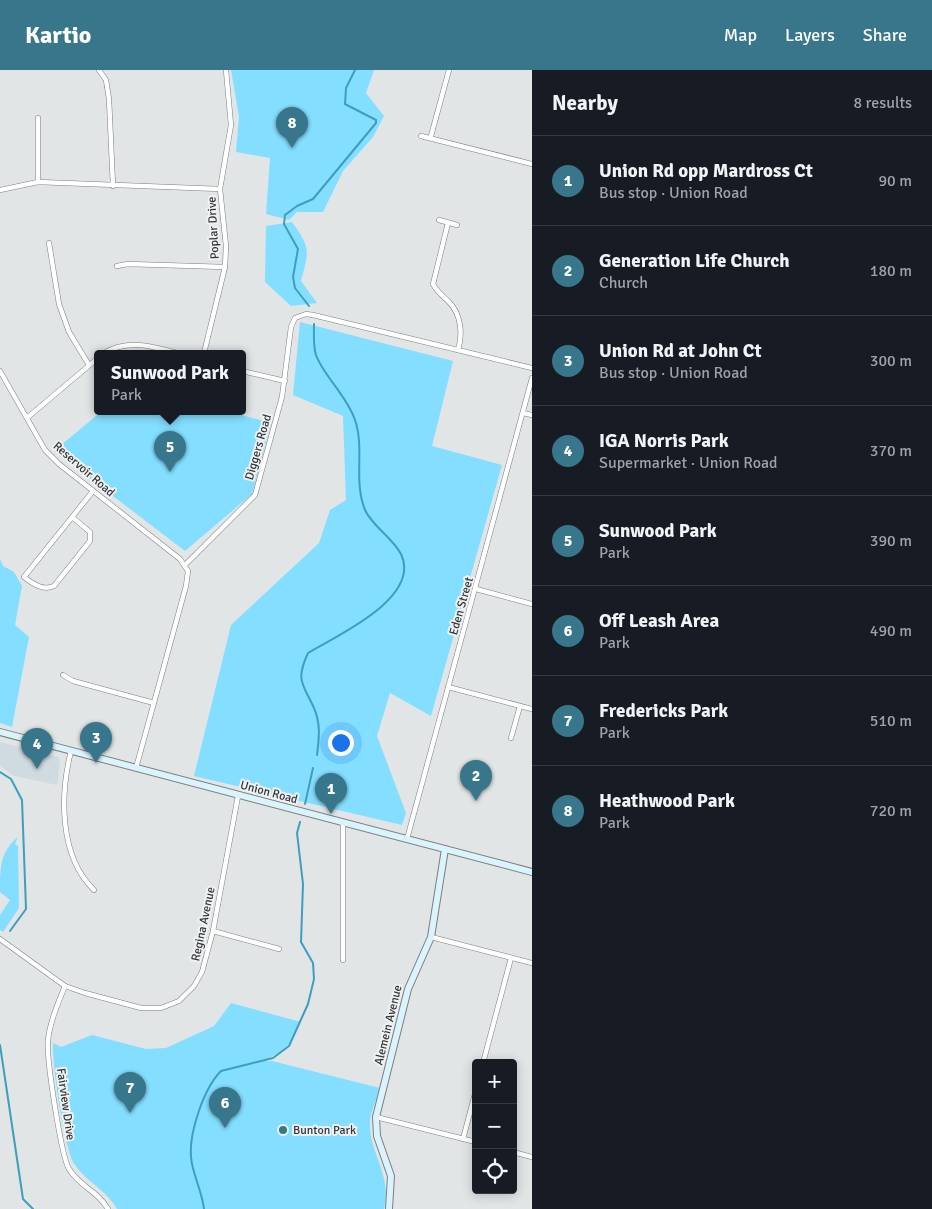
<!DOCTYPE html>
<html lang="en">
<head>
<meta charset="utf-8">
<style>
  :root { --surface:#171b24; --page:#20242c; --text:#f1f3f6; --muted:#9ea1a6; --line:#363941; --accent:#38768b }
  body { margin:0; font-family:Signika,sans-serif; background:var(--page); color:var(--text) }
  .controls { position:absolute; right:15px; bottom:15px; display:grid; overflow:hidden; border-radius:5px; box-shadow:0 2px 12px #0003 }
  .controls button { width:45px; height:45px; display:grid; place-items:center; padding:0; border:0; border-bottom:1px solid var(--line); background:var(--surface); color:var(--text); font:25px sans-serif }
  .you { position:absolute; left:340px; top:672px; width:18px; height:18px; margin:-12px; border:4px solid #fff; border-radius:50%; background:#1a73e8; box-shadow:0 0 0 8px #1a73e833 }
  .badge { display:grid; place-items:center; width:32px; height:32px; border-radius:50%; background:var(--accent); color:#fff; font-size:16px; font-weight:700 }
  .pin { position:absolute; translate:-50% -41px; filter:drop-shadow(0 1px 2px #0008) }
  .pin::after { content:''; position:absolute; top:26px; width:18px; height:15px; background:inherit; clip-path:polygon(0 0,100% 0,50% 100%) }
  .popup { position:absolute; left:94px; top:280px; width:152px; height:65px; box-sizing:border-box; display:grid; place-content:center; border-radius:5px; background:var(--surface); filter:drop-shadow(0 1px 4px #0005); font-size:16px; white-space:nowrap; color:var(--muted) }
  .popup b { font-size:19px; color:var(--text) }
  .popup::after { content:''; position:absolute; left:50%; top:100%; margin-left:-10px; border:10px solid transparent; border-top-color:var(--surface) }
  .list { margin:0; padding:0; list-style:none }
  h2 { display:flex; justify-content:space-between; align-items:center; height:65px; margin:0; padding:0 20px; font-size:21px }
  h2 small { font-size:16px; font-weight:400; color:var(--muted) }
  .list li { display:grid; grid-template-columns:32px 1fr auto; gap:15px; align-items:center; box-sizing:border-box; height:90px; padding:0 20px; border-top:1px solid var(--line) }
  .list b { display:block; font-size:19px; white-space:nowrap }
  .list p { margin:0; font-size:16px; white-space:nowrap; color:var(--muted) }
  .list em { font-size:16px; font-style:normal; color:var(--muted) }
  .icon { flex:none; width:28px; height:28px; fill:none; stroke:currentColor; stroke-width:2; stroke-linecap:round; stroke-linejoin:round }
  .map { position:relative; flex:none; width:532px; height:1139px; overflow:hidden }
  header { display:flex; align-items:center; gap:30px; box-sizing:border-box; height:70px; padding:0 25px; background:var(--accent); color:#fff }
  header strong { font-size:24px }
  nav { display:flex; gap:28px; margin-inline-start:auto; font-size:18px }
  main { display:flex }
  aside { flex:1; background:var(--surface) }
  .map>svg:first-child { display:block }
  .built { fill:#cfdbe0 }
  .green { fill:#84deff }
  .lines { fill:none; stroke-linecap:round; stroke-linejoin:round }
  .stream { stroke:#3f9ebe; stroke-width:2 }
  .street-casing { stroke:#7b7f80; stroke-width:5.5 }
  .secondary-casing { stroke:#7b7f80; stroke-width:8 }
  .street { stroke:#fff; stroke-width:4.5 }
  .secondary { stroke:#daf3fd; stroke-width:6 }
  .poi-dot { fill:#38768b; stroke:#eef2f4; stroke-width:2 }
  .labels { text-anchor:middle; stroke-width:4; stroke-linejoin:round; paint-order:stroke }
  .street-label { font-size:12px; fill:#343636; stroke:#eef2f4 }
  .poi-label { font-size:12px; fill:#343636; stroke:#eef2f4; text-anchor:start }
</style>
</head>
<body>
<header>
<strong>Kartio</strong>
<nav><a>Map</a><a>Layers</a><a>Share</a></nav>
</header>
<main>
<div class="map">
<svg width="532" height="1139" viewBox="0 0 532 1139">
  <rect width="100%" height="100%" fill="#e1e5e6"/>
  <!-- built -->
  <path class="built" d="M 0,672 L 58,687 L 60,692 L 57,715 L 14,706 L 0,696 Z"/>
  <!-- green -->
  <g class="green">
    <path d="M 231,0 L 374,0 L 366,23 L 384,46 L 373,67 L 343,101 L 323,142 L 297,142 L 289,150 L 266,144 L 270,88 L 236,82 L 239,47 Z"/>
    <path d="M 292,152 C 311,178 309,181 301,211 L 317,233 L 291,236 L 265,212 L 266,156 Z"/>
    <path d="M 300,252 L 453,291 L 432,376 L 502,395 L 431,646 L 390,623 L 377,666 L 406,743 L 402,755 L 194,706 L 231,555 L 319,473 L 330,440 L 346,430 L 343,346 L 293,325 Z"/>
    <path d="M 102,341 L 227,341 L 271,353 L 252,424 L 185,481 L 54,381 Z"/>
    <path d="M 0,489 L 3,496 L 14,502 L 22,516 L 15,555 L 29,567 L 12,657 L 0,653 Z"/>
    <path d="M 18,767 L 15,774 L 18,776 L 19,838 L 3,862 L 0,860 L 0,845 L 10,830 L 0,822 C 0,798 0,781 18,767 Z"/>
    <path d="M 231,933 L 301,952 C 289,976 287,980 263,991 L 272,991 L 380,1018 C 377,1028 371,1041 370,1051 C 368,1082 393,1105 384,1139 L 117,1139 C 106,1120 87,1112 75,1095 C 64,1080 52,993 53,973 L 61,977 L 92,965 L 146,979 L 166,978 L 214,956 Z"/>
  </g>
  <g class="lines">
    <!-- stream -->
    <g class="stream">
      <path d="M 309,236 L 295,218 L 293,207 L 298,179 L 284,154 L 285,145 L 297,136 L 313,129 L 376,53 L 376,50 L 345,34 L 346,18 L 355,0"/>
      <path d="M 314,254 C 314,264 313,276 316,285 C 323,305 347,326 355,350 C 365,379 353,410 365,440 C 372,456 392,467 401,484 C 422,528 336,566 308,583 C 295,611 303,614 314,638 C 321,654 319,669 317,685"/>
      <path d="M 0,702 L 11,709 L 22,730 L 26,839 L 10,861"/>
      <path d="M 305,734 L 313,698"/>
      <path d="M 0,975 L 23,1129 L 33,1139"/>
      <path d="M 204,1139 C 202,1121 192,1103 191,1087 C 189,1062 204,1018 221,1001 L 273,988 L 289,976 L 308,934 L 314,909 L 313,893 L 301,872 L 303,814 L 297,763 L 300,752"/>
    </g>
    <defs>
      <g id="street">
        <path d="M 99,0 L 106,10 L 109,29 L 113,116"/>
        <path d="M 38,48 L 38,112"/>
        <path d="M 421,66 L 532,94"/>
        <path d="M 431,66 L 449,0"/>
        <path d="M 0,120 L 38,112 L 220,119"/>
        <path d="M 439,150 L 457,155"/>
        <path d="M 448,153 L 433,214 C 437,222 443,226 449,232 C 461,244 463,264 458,280"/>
        <path d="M 49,173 L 59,234 L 69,262 L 89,295"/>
        <path d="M 117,196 L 128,194 L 225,197"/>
        <path d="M 104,283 C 127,269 152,276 177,283"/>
        <path d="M 204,283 L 225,197 L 226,176 L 220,119 L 231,55 L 226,0"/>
        <path d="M 0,301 L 45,380 L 59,394 L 180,489 L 188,501 L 186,516 L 136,698"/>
        <path d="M 242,301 L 285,311"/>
        <path d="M 523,343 L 532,345"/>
        <path d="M 28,347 L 98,288"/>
        <path d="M 72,447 L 90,462 L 90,471 L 54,516 C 43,521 33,514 24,507 L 93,421"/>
        <path d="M 185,495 L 255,425 L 282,327 L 291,257 L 295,248 L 306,244 L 313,245 L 532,298"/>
        <path d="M 476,519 L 532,534"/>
        <path d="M 63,605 L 73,611 L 154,633"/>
        <path d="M 448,617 L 532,639"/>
        <path d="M 511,668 L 520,636"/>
        <path d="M 71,681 C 60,725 59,786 94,820"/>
        <path d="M 343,753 L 343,890"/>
        <path d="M 407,769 L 532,308"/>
        <path d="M 213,861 L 279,879"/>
        <path d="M 431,867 L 532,893"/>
        <path d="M 0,869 L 65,916 L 85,923 L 141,938 L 161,938 L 179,931 L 194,916 L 202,902 L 213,861 L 238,726"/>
        <path d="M 65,916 C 58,933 50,952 48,970 C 46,987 61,1085 69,1099 C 80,1117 97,1120 108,1139"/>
        <path d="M 483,993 L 511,888"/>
        <path d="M 376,1047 L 476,1072"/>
        <path d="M 463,1069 L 476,1020"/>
        <path d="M 513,1082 L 532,1087"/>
      </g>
      <g id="secondary">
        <path d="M 0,662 L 532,802"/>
        <path d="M 389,1139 L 391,1106 L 377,1066 L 376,1047 L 408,919 L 431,867 L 445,779"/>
      </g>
    </defs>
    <!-- street casing -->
    <use href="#street" class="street-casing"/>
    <!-- secondary casing -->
    <use href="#secondary" class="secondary-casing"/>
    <!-- street -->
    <use href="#street" class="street"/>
    <!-- secondary -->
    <use href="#secondary" class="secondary"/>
  </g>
  <!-- markers -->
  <circle class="poi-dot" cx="283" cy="1060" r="5"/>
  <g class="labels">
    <!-- street labels -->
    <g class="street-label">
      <text transform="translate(213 158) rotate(-93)" y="4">Poplar Drive</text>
      <text transform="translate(258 377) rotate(-74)" y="4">Diggers Road</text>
      <text transform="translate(84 399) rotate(41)" y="4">Reservoir Road</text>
      <text transform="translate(461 536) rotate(-74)" y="4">Eden Street</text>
      <text transform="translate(269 722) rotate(15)" y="4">Union Road</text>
      <text transform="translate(203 854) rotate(-78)" y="4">Regina Avenue</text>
      <text transform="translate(388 955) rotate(-76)" y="4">Alemein Avenue</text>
      <text transform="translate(66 1034) rotate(82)" y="4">Fairview Drive</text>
    </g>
    <!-- poi labels -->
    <g class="poi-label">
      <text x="293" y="1064">Bunton Park</text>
    </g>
  </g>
</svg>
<div class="controls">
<button>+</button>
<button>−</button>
<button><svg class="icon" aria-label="locate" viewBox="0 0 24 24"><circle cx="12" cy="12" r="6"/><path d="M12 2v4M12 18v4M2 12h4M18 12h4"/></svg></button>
</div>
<div class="you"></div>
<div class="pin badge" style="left:331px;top:744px">1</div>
<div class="pin badge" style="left:476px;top:731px">2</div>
<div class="pin badge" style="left:96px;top:693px">3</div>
<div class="pin badge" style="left:37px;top:699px">4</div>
<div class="pin badge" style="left:170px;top:402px">5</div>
<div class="popup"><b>Sunwood Park</b>Park</div>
<div class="pin badge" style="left:225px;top:1058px">6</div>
<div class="pin badge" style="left:130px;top:1043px">7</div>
<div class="pin badge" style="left:292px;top:78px">8</div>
</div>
<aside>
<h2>Nearby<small>8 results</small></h2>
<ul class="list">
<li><span class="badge">1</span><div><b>Union Rd opp Mardross Ct</b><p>Bus stop · Union Road</p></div><em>90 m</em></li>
<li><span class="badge">2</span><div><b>Generation Life Church</b><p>Church</p></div><em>180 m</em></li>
<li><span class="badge">3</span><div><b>Union Rd at John Ct</b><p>Bus stop · Union Road</p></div><em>300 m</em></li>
<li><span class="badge">4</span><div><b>IGA Norris Park</b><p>Supermarket · Union Road</p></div><em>370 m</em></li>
<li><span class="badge">5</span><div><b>Sunwood Park</b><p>Park</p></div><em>390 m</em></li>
<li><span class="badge">6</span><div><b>Off Leash Area</b><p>Park</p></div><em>490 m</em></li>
<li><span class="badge">7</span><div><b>Fredericks Park</b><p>Park</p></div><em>510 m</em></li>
<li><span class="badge">8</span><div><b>Heathwood Park</b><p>Park</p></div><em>720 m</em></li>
</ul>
</aside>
</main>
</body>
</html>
